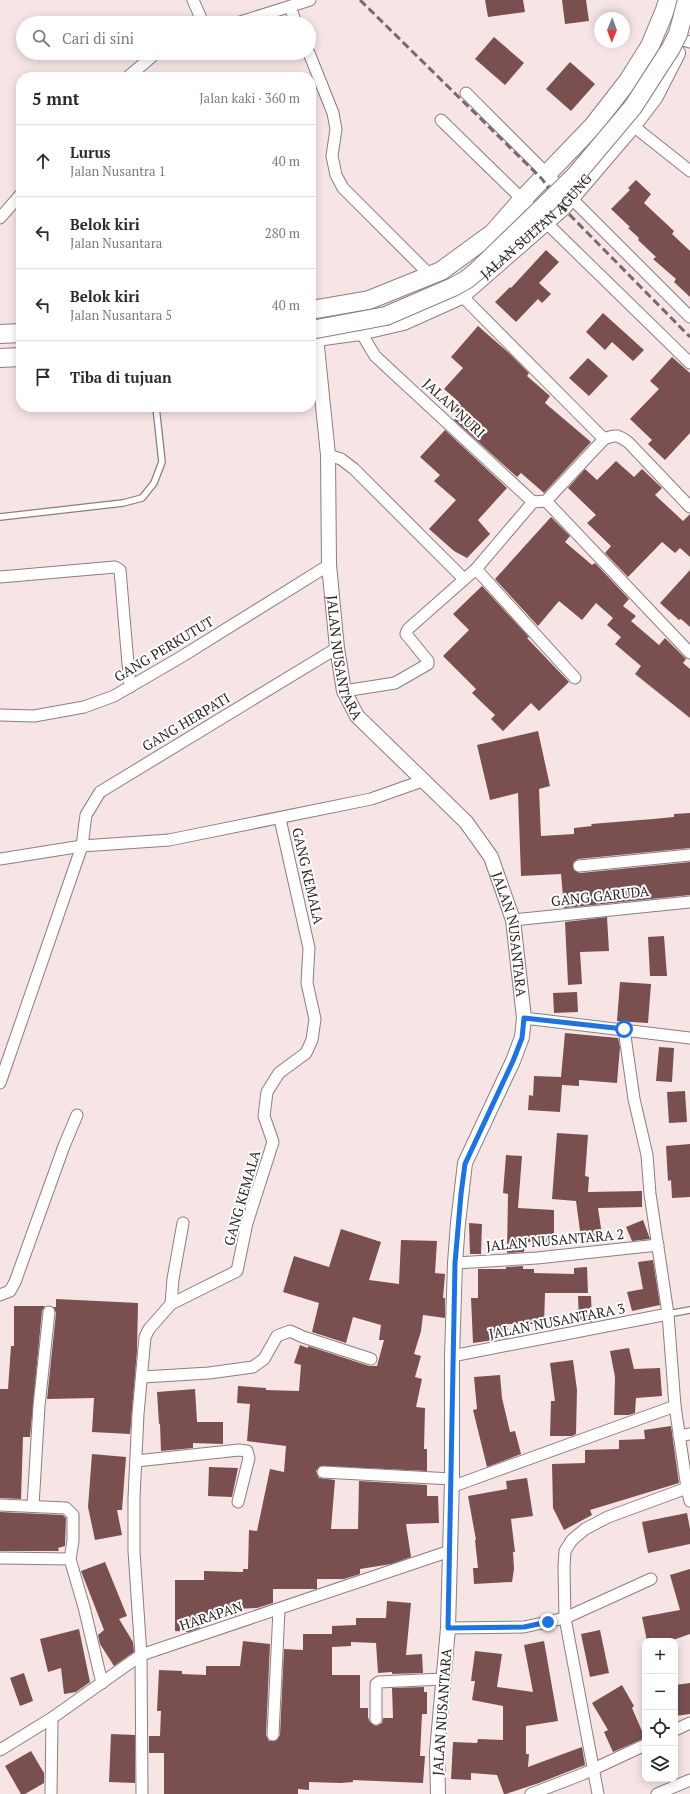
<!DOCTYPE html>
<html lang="id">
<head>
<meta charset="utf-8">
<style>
  :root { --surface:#fff; --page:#f7f7f7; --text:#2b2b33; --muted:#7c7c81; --line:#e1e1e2 }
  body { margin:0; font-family:"PT Serif",serif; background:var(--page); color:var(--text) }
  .controls { position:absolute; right:12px; bottom:12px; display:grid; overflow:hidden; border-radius:8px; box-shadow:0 2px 10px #0003 }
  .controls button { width:36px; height:36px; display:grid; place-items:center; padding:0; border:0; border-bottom:1px solid var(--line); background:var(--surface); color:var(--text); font:20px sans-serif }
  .compass { position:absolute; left:594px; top:12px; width:36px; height:36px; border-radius:50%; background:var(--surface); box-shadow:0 2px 10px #0003; rotate:181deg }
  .stop { position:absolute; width:12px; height:12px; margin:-9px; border:3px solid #1a73e8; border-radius:50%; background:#fff }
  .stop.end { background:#1a73e8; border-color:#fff; box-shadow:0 1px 4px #0008 }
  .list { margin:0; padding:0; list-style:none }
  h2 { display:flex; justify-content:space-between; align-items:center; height:52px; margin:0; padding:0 16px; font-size:17px }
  h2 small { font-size:13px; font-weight:400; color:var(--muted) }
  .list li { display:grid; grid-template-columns:26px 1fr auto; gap:12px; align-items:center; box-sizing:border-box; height:72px; padding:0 16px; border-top:1px solid var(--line) }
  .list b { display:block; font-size:15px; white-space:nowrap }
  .list p { margin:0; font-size:13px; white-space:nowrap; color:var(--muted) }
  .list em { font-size:13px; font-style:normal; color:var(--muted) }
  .icon { flex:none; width:22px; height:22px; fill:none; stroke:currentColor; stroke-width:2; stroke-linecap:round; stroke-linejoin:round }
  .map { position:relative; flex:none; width:690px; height:1794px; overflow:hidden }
  .search { position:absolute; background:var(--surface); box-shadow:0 2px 10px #0003; left:16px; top:16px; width:300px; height:44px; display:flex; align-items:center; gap:10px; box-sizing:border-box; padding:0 14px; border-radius:22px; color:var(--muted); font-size:15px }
  .panel { position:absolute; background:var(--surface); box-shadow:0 2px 10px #0003; left:16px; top:72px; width:300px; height:340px; border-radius:16px }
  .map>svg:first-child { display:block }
  .building { fill:#79504f }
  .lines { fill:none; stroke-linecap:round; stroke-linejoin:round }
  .service-casing { stroke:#8d7e7d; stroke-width:8 }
  .minor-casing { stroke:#8d7e7d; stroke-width:13 }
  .tertiary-casing { stroke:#8d7e7d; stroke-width:16 }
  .primary-casing { stroke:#8d7e7d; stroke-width:20 }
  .service { stroke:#fff; stroke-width:5.5 }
  .minor { stroke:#fff; stroke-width:11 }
  .tertiary { stroke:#fff; stroke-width:14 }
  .primary { stroke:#fff; stroke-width:18 }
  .rail { stroke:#756b6a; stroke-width:3; stroke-dasharray:8 4; stroke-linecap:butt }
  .primary-bridge-casing { stroke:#8d7e7d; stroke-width:20; stroke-linecap:butt }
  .primary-bridge { stroke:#fff; stroke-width:18 }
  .route { stroke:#1a73e8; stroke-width:5 }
  .labels { text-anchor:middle; stroke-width:4; stroke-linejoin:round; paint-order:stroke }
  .street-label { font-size:14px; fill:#2a2423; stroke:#fff }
</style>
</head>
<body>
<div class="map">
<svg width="690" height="1794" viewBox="0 0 690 1794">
  <rect width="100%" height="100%" fill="#f6e5e4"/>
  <!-- building -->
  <g class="building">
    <path d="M 485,0 L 523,0 L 525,12 L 488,17 Z"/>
    <path d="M 562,0 L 586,0 L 589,21 L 565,24 Z"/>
    <path d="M 494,37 L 524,63 L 505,85 L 475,59 Z"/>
    <path d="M 570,62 L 595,84 L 571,111 L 546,89 Z"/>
    <path d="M 636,180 L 651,194 L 644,203 L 674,231 L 672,234 L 690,251 L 690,297 L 674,282 L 676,279 L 653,259 L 656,257 L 638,240 L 639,238 L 628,228 L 630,227 L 611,209 L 630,190 L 628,188 Z"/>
    <path d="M 546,250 L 559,262 L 539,283 L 551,294 L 542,303 L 538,299 L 516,322 L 495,302 L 510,287 L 511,288 Z"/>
    <path d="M 603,313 L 644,350 L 633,361 L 612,342 L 605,350 L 586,332 Z"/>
    <path d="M 478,326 L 509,353 L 529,373 L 527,376 L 550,396 L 545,403 L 591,442 L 544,493 L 521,473 L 517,477 L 454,420 L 459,414 L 452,409 L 459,402 L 444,389 L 463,368 L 451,357 Z"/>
    <path d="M 672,357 L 690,373 L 690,433 L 665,460 L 648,444 L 652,440 L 630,419 L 659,389 L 650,381 Z"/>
    <path d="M 588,358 L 608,376 L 589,396 L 569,378 Z"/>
    <path d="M 445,430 L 507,488 L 478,520 L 490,534 L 467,558 L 454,551 L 429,529 L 456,500 L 434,481 L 440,475 L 420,457 Z"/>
    <path d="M 616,461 L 634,477 L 642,469 L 662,488 L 655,495 L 683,521 L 690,514 L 690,557 L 680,548 L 675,553 L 662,542 L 628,577 L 605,553 L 611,546 L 587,523 L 596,515 L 568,488 L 585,469 L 597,480 Z"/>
    <path d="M 551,517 L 570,536 L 565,542 L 592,565 L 595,563 L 629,599 L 623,606 L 636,616 L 631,621 L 659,645 L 665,638 L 686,659 L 683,663 L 690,669 L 690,718 L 635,674 L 641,666 L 615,644 L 621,637 L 607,625 L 613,618 L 596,603 L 582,620 L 559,601 L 538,626 L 495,579 Z"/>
    <path d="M 690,570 L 690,627 L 681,619 L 679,620 L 660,603 Z"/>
    <path d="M 482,586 L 529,637 L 527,638 L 569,682 L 539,711 L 531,703 L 503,731 L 491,719 L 495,715 L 472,693 L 476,689 L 443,656 L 469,630 L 453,614 Z"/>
    <path d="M 538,731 L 550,786 L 539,789 L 541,836 L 574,834 L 574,828 L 592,826 L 591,824 L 653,819 L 674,817 L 674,814 L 690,813 L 690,848 L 578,859 L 573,863 L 574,870 L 580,873 L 690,862 L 690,895 L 564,908 L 561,874 L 521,876 L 518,793 L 490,800 L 477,745 Z"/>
    <path d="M 607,917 L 609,951 L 580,952 L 582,984 L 568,985 L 565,922 Z"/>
    <path d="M 664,936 L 667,976 L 650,976 L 648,937 Z"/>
    <path d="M 620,982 L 651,984 L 648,1023 L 617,1021 Z"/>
    <path d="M 577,992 L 578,1012 L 554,1013 L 553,993 Z"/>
    <path d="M 565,1033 L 618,1038 L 620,1047 L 617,1083 L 579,1080 L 579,1086 L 562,1085 L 560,1112 L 528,1110 L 529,1095 L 533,1096 L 534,1076 L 561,1077 Z"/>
    <path d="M 659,1047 L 674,1048 L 672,1082 L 656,1081 Z"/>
    <path d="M 685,1091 L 687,1122 L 669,1123 L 667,1092 Z"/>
    <path d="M 557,1133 L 588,1135 L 585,1176 L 589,1177 L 588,1192 L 642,1191 L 642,1207 L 598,1208 L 602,1235 L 581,1238 L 576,1201 L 552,1199 Z"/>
    <path d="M 690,1144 L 690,1197 L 672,1198 L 671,1180 L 668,1181 L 666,1146 Z"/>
    <path d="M 506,1155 L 522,1156 L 518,1208 L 554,1210 L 554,1242 L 525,1242 L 524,1252 L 507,1253 L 508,1194 L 503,1193 Z"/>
    <path d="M 643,1220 L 650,1239 L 632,1241 L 626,1227 Z"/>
    <path d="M 469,1223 L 482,1224 L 481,1254 L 470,1254 Z"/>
    <path d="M 341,1229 L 381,1242 L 369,1280 L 399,1284 L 401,1240 L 437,1241 L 435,1273 L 445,1274 L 443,1298 L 445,1298 L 445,1318 L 423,1315 L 421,1331 L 414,1354 L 421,1356 L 415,1377 L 422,1379 L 416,1407 L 425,1408 L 424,1449 L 427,1449 L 427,1471 L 320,1466 L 316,1471 L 319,1478 L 335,1480 L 331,1529 L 358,1529 L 359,1481 L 427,1485 L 427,1496 L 438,1496 L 439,1523 L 406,1524 L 411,1557 L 391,1564 L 360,1569 L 360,1574 L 344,1579 L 317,1579 L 317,1589 L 273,1589 L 273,1603 L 257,1608 L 236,1609 L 236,1616 L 200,1615 L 200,1628 L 189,1632 L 175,1631 L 175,1580 L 204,1580 L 204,1571 L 243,1572 L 243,1569 L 248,1569 L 249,1530 L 257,1531 L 270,1469 L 284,1472 L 286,1446 L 247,1441 L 250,1404 L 237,1403 L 238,1386 L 266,1388 L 266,1390 L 299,1391 L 301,1365 L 294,1363 L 300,1345 L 308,1348 L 308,1346 L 369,1366 L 377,1366 L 384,1340 L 379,1340 L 381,1325 L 353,1317 L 346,1343 L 312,1332 L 319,1303 L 283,1292 L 294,1256 L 329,1267 Z"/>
    <path d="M 653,1260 L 660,1305 L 632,1311 L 627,1292 L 643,1289 L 638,1262 Z"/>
    <path d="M 523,1266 L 523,1269 L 534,1269 L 534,1273 L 574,1274 L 574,1268 L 587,1267 L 588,1293 L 545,1293 L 544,1324 L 508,1324 L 508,1338 L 473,1343 L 471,1298 L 478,1298 L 478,1269 L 506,1269 L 506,1267 Z"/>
    <path d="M 578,1296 L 591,1296 L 592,1322 L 579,1322 Z"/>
    <path d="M 56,1299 L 138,1303 L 137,1351 L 130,1434 L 92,1432 L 94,1398 L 47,1399 L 56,1313 L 53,1307 L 56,1307 Z"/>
    <path d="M 14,1306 L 45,1306 L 42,1311 L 30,1437 L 23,1437 L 21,1499 L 0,1498 L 0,1389 L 8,1389 L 11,1346 L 14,1346 Z"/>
    <path d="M 629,1348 L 634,1369 L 660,1368 L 662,1396 L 636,1398 L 635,1413 L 629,1415 L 614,1415 L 615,1377 L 610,1351 Z"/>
    <path d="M 573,1360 L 577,1390 L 576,1434 L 572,1436 L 550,1436 L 551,1401 L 555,1401 L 550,1363 Z"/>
    <path d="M 500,1375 L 502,1398 L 510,1432 L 515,1431 L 521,1454 L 487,1467 L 473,1410 L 477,1409 L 474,1377 Z"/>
    <path d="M 195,1389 L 197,1422 L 223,1422 L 223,1444 L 193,1443 L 193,1448 L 161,1451 L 160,1424 L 159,1424 L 157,1392 Z"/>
    <path d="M 671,1426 L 679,1483 L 590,1510 L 592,1515 L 564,1530 L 553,1508 L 552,1464 L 585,1463 L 585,1450 L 619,1449 L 619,1440 L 645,1439 L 644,1430 Z"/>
    <path d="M 92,1454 L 126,1457 L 122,1510 L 117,1510 L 122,1535 L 95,1540 L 88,1507 Z"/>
    <path d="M 209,1467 L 238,1468 L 232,1497 L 208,1496 Z"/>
    <path d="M 527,1478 L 533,1516 L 511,1519 L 515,1552 L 513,1552 L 514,1569 L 512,1582 L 474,1584 L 473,1568 L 478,1568 L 475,1540 L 476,1540 L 468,1496 L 507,1489 L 506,1481 Z"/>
    <path d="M 0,1512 L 63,1515 L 66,1518 L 65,1546 L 58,1548 L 59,1551 L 0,1551 Z"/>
    <path d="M 687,1513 L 690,1529 L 690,1544 L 648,1553 L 642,1522 Z"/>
    <path d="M 105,1562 L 127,1616 L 119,1619 L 133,1642 L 134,1652 L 114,1666 L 100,1644 L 98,1635 L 104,1630 L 81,1571 Z"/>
    <path d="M 690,1569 L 690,1634 L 670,1641 L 647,1641 L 642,1617 L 680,1610 L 670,1575 Z"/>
    <path d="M 387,1601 L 411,1603 L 406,1655 L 422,1654 L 423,1673 L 392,1674 L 392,1672 L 378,1673 L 376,1643 L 351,1642 L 351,1646 L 332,1647 L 332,1675 L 360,1675 L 360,1708 L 368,1708 L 368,1717 L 370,1722 L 376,1726 L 382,1723 L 383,1718 L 393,1718 L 392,1688 L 424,1687 L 424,1692 L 427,1692 L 427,1714 L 422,1714 L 420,1756 L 425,1756 L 423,1783 L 353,1780 L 353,1782 L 341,1783 L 309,1782 L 309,1790 L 298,1789 L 298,1794 L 164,1794 L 164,1753 L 149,1753 L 149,1736 L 160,1736 L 161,1711 L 157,1711 L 159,1670 L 182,1671 L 182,1674 L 206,1675 L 206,1666 L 240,1666 L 243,1641 L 270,1644 L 266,1735 L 269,1741 L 276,1741 L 280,1735 L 284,1649 L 303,1650 L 303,1634 L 332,1634 L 332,1626 L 356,1625 L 356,1618 L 386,1618 Z"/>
    <path d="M 79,1629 L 90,1682 L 76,1692 L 64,1694 L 61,1668 L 48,1672 L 40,1639 Z"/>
    <path d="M 600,1630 L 609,1673 L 590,1677 L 581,1634 Z"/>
    <path d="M 544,1641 L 558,1721 L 526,1726 L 526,1754 L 529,1754 L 528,1767 L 582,1747 L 585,1765 L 539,1783 L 506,1794 L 504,1794 L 497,1775 L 471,1773 L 471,1780 L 451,1779 L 453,1742 L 477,1743 L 478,1739 L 503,1740 L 503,1706 L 472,1700 L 475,1681 L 471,1681 L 475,1651 L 502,1654 L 497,1687 L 533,1692 L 524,1645 Z"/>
    <path d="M 24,1673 L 33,1701 L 20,1706 L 10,1678 Z"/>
    <path d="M 690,1683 L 690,1714 L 675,1716 L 675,1685 Z"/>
    <path d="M 622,1685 L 634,1706 L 632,1708 L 645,1738 L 613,1752 L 604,1732 L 608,1730 L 592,1703 Z"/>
    <path d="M 111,1734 L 135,1735 L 135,1783 L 109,1782 Z"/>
    <path d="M 31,1751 L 44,1773 L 44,1783 L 25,1794 L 21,1794 L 5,1766 Z"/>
  </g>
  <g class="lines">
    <defs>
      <g id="service">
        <path d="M 0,517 L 123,503 L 142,498 L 154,483 L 162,462 L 156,407"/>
        <path d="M 668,1314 L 690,1310"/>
      </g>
      <g id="minor">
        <path d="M 193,0 L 203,23"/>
        <path d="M 290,7 L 296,23"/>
        <path d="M 237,23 L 310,0"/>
        <path d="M 683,40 L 690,42"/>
        <path d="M 309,53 L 333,113 L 336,129 L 332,156 L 336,175 L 343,188 L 431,276"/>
        <path d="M 128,77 L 156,53"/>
        <path d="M 466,93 L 690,317"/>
        <path d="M 441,120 L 690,363"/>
        <path d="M 632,125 L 690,171"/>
        <path d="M 0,218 L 21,194"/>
        <path d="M 461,295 L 604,439"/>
        <path d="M 360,331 L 375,356 L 533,502"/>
        <path d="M 328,455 L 341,459 L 354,469 L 464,579"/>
        <path d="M 546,501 L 690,653"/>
        <path d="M 476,569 L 575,678"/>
        <path d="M 0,577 L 115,567 L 120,570 L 130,687"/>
        <path d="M 344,691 L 395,683 L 428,664 L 428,661 L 406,634 L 408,629 L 476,569 L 533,502 L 546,501 L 604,439 C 615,434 618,435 628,442 L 690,507"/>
        <path d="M 0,715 L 34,716 L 84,707 L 114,696 L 181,657 L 329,565"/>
        <path d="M 0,859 L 82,846 L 169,840 L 371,799 L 425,780"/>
        <path d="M 579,866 L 690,855"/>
        <path d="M 513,920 L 690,902"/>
        <path d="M 524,1018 L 690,1038"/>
        <path d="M 0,1083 L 82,846 L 86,815 L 100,792 L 337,648"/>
        <path d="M 455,1263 L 537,1258 L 658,1245"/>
        <path d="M 0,1295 L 10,1291 L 15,1282 L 64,1146 L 77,1115"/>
        <path d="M 171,1304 L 237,1271 L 247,1223 L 273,1142 L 264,1116 L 267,1092 L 279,1073 L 306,1053 L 312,1040 L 315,1019 L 307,983 L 309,948 L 280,819"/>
        <path d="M 452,1356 L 668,1314"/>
        <path d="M 143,1377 L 209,1373 L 253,1367 L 264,1359 L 277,1336 L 290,1331 L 303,1337 L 371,1359"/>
        <path d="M 675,1406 L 687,1488 L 690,1501"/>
        <path d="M 679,1436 L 690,1434"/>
        <path d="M 136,1461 L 239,1450 L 247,1451 L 249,1458 L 238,1502"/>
        <path d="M 323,1472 L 452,1479"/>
        <path d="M 451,1487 L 675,1406 L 668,1314 L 650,1194 L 647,1155 L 634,1099 L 624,1029"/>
        <path d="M 0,1505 L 66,1508 L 73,1515 L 73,1541 L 70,1559 L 84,1607 L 102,1683"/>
        <path d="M 33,1506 L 39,1406 L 49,1312"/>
        <path d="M 0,1558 L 70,1559"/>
        <path d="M 448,1628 L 524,1627 L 565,1618 L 651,1579"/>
        <path d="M 376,1719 L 376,1684 L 379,1682 L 443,1679"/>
        <path d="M 675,1730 L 690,1723"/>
        <path d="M 273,1735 L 279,1610"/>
        <path d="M 0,1750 L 52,1718 L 141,1655 L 450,1551"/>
        <path d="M 51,1794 L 52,1718"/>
        <path d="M 142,1794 L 141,1655 L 134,1551 L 134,1498 L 138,1414 L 145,1337 L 149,1329 L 171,1304 L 173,1279 L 183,1223"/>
        <path d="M 531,1794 L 583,1774 L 645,1745"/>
        <path d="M 598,1794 L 565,1618 L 564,1567 L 565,1551 L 572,1540 L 585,1529 L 608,1517 L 687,1488"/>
        <path d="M 657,1794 L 690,1780"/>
      </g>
      <g id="tertiary">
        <path id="s1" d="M 316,337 L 328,455 L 329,565 L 337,648 L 344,691 L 357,716 L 466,822 L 491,857 L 513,920 L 524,1018 L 522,1037 L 513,1061 L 465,1163 L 458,1223 L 455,1263 L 452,1356 L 452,1479 L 448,1628 L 437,1752 L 438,1794"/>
      </g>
      <g id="primary">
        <path d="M 311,310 L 369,300 L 441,271 L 493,233 L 522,200 L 593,126 L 628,81 L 650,46 L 665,10 L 668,0"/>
        <path d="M 0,334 L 21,333"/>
        <path id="s2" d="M 316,337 L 360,331 L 403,321 L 461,295 L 562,207 L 632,125 L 654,96 L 676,53"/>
        <path d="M 0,358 L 21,357"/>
      </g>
    </defs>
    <!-- service casing -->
    <use href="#service" class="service-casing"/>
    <!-- minor casing -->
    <use href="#minor" class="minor-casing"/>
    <!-- tertiary casing -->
    <use href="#tertiary" class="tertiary-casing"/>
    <!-- primary casing -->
    <use href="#primary" class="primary-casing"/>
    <!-- service -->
    <use href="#service" class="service"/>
    <!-- minor -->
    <use href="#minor" class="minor"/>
    <!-- tertiary -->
    <use href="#tertiary" class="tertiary"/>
    <!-- primary -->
    <use href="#primary" class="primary"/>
    <!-- rail -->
    <path class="rail" d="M 360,0 L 542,179 L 562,207 L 690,337"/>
    <defs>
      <path id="primary-bridge" d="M 311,330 L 386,316 L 453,287 L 466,280 L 477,271 L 575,176 L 633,107 L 671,48 L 678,34 L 687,0"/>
    </defs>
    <!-- primary-bridge casing -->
    <use href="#primary-bridge" class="primary-bridge-casing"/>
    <!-- primary-bridge -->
    <use href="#primary-bridge" class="primary-bridge"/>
  </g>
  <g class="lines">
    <!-- route -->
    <path class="route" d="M 548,1622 L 524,1627 L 448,1628 L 455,1263 L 461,1194 L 465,1164 L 513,1061 L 522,1038 L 524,1018 L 624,1029"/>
  </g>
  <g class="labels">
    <!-- street labels -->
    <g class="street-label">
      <text dy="5" stroke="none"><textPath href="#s2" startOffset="254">JALAN SULTAN AGUNG</textPath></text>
      <text transform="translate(454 408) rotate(43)" y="5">JALAN NURI</text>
      <text transform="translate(164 649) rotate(-31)" y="5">GANG PERKUTUT</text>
      <text dy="5" stroke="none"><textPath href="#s1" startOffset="323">JALAN NUSANTARA</textPath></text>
      <text transform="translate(186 722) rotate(-31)" y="5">GANG HERPATI</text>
      <text transform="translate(308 876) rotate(77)" y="5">GANG KEMALA</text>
      <text transform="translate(600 896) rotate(-6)" y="5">GANG GARUDA</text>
      <text dy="5" stroke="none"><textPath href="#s1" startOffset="659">JALAN NUSANTARA</textPath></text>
      <text transform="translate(242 1198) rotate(-74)" y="5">GANG KEMALA</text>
      <text transform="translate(555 1240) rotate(-5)" y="5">JALAN NUSANTARA 2</text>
      <text transform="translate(557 1321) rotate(-11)" y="5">JALAN NUSANTARA 3</text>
      <text transform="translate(211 1616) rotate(-18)" y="5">HARAPAN</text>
      <text transform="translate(442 1712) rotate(-86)" y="5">JALAN NUSANTARA</text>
    </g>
  </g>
</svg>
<div class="controls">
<button>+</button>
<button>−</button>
<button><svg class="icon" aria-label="locate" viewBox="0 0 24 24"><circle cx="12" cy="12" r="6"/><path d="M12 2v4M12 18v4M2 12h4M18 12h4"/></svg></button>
<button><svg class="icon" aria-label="layers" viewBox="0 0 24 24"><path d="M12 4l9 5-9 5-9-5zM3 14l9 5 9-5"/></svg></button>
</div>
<svg class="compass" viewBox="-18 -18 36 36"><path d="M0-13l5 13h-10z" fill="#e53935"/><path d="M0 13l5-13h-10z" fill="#7c7c81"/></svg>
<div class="stop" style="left:624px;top:1029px"></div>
<div class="stop end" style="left:548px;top:1622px"></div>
<div class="search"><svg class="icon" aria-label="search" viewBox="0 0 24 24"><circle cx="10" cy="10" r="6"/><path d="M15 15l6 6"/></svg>Cari di sini</div>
<section class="panel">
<h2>5 mnt<small>Jalan kaki · 360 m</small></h2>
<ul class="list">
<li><svg class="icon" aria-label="ahead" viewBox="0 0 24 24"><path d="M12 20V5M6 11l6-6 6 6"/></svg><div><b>Lurus</b><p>Jalan Nusantra 1</p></div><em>40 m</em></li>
<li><svg class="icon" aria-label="left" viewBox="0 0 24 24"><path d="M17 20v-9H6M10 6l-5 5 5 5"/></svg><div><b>Belok kiri</b><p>Jalan Nusantara</p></div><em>280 m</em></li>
<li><svg class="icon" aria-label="left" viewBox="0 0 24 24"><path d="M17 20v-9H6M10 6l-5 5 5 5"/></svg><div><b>Belok kiri</b><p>Jalan Nusantara 5</p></div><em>40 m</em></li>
<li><svg class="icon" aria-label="arrive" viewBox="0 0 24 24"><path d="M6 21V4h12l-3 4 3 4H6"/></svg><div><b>Tiba di tujuan</b></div></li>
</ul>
</section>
</div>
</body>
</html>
